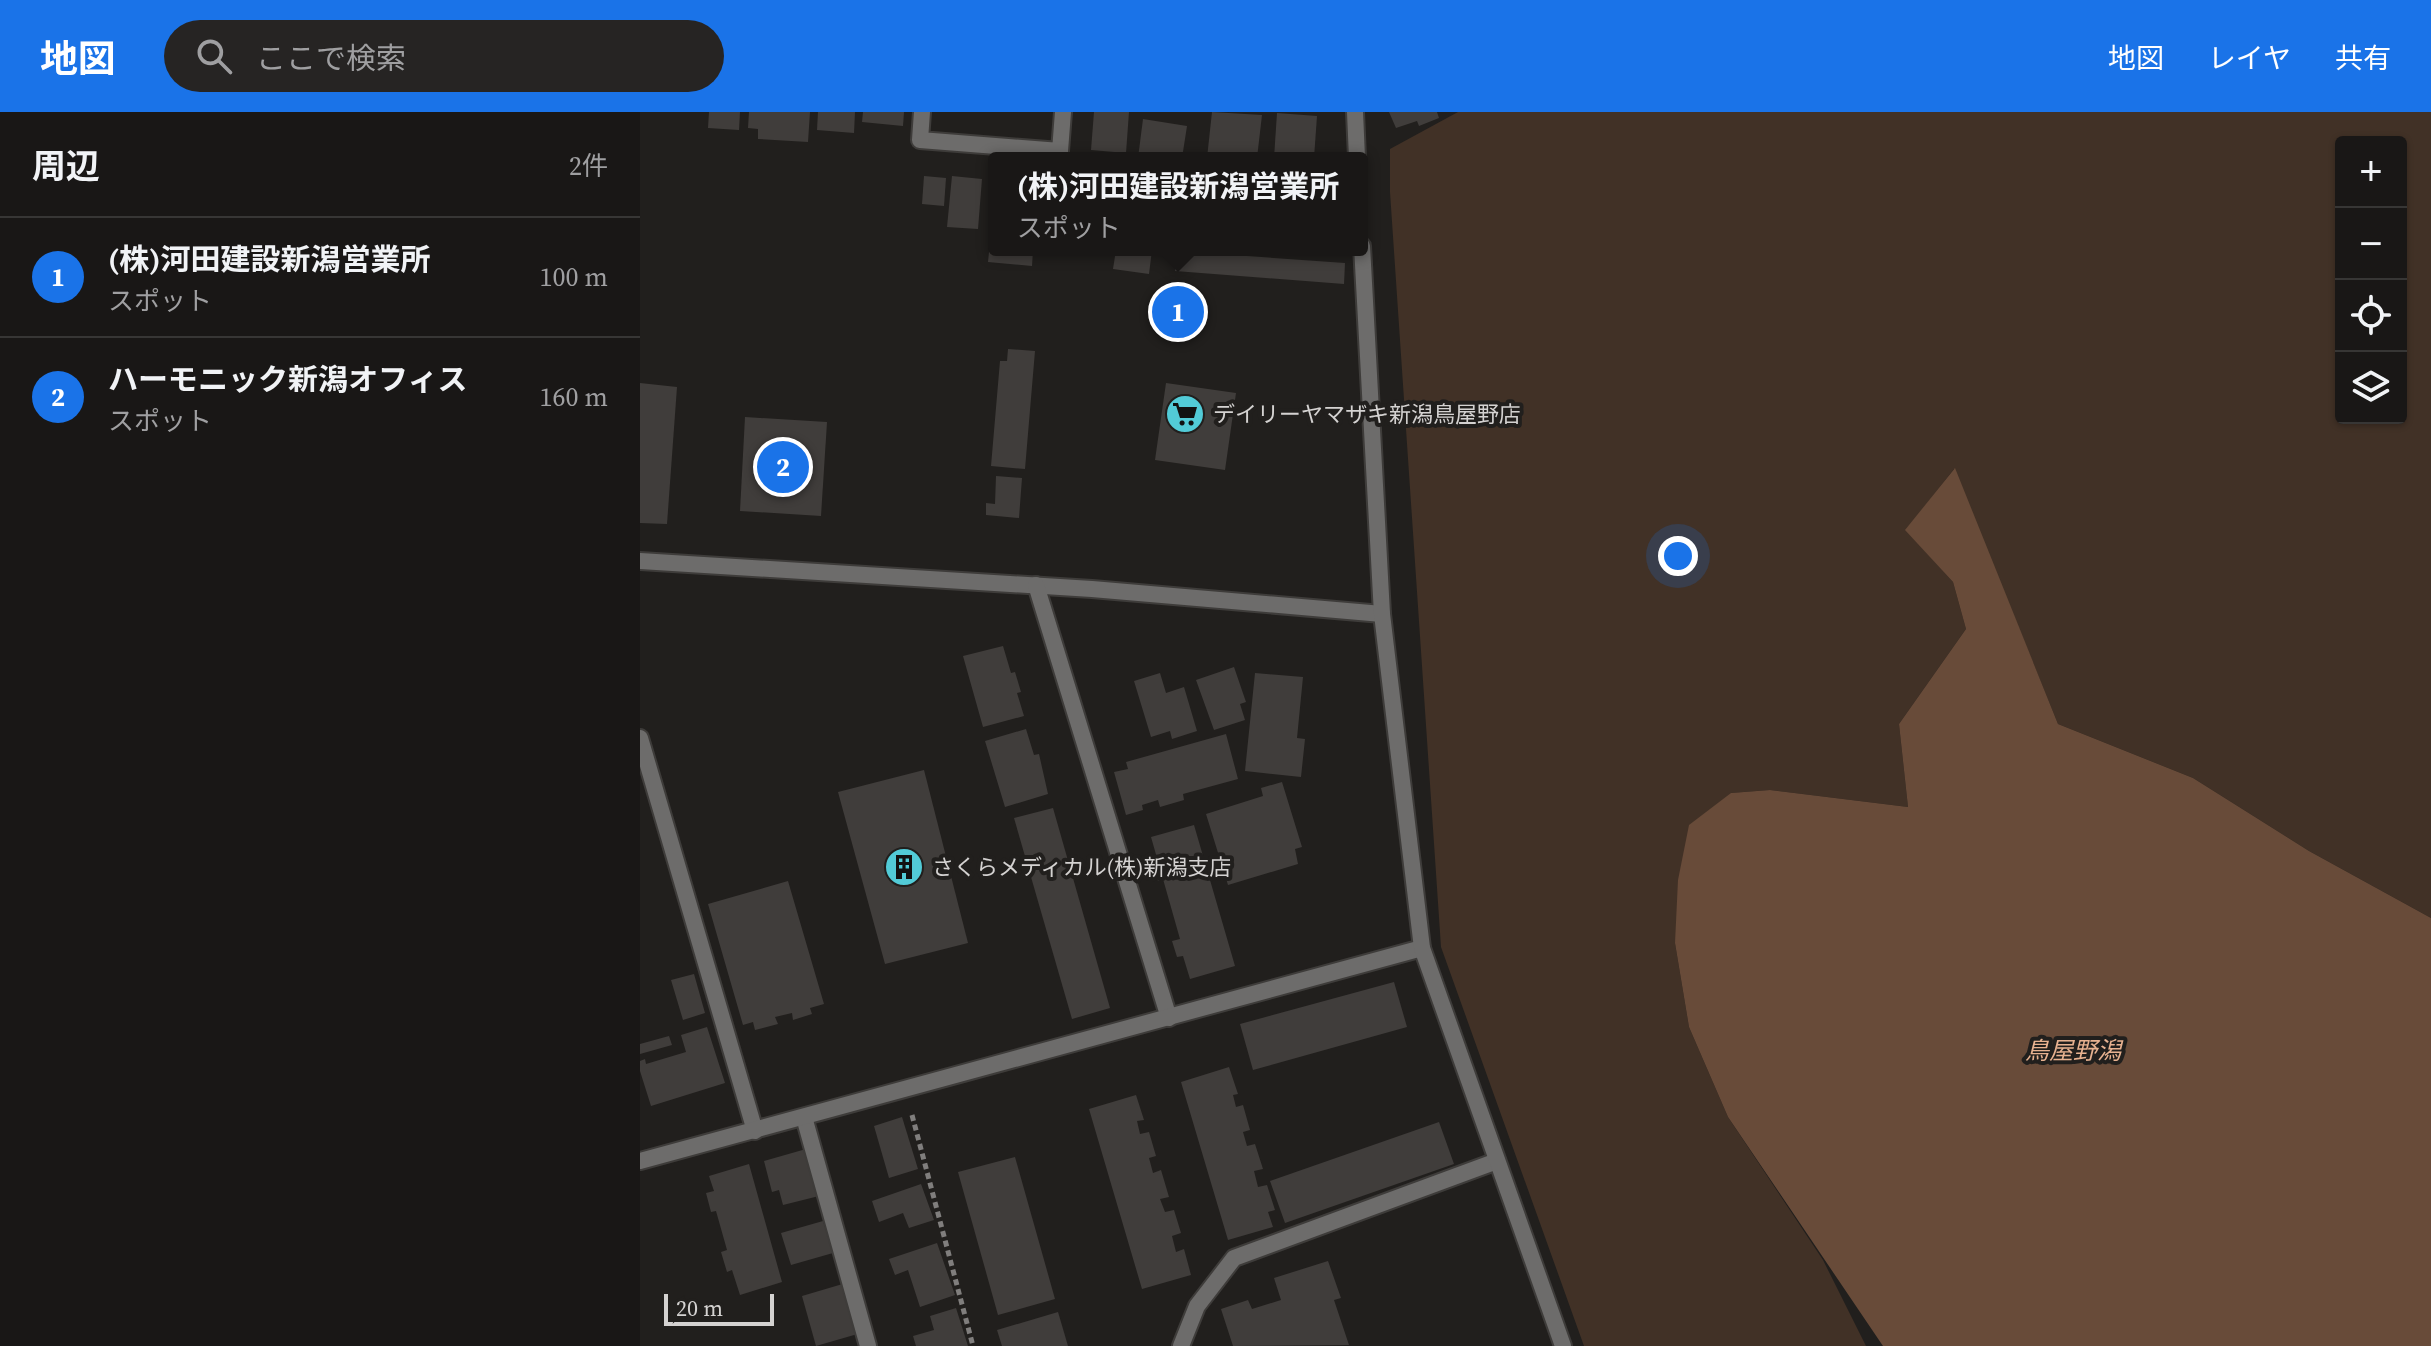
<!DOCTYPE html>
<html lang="ja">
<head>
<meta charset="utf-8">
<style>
  :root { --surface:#191716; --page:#262423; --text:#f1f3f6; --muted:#9f9fa1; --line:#373635; --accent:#1a73e8 }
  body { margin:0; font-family:"Source Serif 4","Noto Sans JP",serif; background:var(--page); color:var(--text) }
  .controls { position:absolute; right:24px; top:24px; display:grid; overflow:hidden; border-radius:8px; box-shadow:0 2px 6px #0004 }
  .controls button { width:72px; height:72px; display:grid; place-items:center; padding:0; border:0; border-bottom:2px solid var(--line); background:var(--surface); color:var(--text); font:40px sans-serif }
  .scale { position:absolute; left:24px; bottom:20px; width:110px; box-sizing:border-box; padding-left:8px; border:4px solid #d4d2d1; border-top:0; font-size:22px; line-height:28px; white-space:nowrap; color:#d4d2d1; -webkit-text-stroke:6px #211f1d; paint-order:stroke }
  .you { position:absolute; left:1038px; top:444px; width:28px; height:28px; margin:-20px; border:6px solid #fff; border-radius:50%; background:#1a73e8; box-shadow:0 0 0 12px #1a73e833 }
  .badge { display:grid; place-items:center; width:52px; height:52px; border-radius:50%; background:var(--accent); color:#fff; font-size:26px; font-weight:700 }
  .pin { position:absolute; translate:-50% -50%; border:4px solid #fff; box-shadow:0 2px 8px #0006 }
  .popup { position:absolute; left:348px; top:40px; width:380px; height:104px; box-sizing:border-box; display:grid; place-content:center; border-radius:8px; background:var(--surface); filter:drop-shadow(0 2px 6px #0005); font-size:26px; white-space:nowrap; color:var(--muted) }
  .popup b { font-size:30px; color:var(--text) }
  .popup::after { content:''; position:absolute; left:50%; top:100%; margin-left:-16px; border:16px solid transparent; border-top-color:var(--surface) }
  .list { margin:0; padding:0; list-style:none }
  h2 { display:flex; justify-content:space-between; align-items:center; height:104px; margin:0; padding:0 32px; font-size:34px }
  h2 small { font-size:26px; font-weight:400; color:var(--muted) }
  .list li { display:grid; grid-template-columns:52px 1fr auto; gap:24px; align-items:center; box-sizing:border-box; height:120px; padding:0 32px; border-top:2px solid var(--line) }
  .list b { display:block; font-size:30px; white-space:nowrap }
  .list p { margin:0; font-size:26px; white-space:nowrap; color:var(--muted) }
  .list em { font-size:26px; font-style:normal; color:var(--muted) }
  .icon { flex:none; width:44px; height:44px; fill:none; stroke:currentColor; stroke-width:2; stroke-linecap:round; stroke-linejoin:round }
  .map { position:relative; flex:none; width:1791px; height:1234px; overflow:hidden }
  header { display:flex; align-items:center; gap:48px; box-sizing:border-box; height:112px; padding:0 40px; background:var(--accent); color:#fff }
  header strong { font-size:38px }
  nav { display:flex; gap:44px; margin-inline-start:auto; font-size:28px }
  .search { width:560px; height:72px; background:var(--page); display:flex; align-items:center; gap:20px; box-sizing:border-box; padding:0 28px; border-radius:44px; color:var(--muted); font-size:30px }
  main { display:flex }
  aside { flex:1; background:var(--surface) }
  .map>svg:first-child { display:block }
  .green { fill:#413126; fill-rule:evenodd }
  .water { fill:#684b39 }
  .building { fill:#403d3b }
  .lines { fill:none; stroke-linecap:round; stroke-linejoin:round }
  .minor-casing { stroke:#3e3c3a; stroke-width:20 }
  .tertiary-casing { stroke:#3e3c3a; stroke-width:20 }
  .path { stroke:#807e7d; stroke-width:5; stroke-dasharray:6 4; stroke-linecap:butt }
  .minor { stroke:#6d6c6b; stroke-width:16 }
  .tertiary { stroke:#6d6c6b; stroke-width:16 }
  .labels { text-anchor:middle; stroke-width:8; stroke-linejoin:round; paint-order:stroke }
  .poi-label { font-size:22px; fill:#d4d2d1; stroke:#211f1d; text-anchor:start }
  .water-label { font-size:24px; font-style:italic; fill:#e8b290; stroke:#211f1d }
</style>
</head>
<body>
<header>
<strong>地図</strong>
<div class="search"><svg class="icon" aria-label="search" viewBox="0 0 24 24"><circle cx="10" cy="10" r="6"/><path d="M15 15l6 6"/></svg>ここで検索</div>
<nav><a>地図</a><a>レイヤ</a><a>共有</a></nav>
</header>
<main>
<aside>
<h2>周辺<small>2件</small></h2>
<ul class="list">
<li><span class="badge">1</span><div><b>(株)河田建設新潟営業所</b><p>スポット</p></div><em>100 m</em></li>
<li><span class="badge">2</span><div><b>ハーモニック新潟オフィス</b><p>スポット</p></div><em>160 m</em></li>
</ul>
</aside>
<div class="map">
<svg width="1791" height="1234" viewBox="0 0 1791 1234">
  <rect width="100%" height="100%" fill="#211f1d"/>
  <!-- green -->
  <path class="green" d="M 818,0 L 1791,0 L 1791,806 L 1669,739 L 1553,666 L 1418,612 L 1314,357 L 1266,418 L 1313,470 L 1326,517 L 1259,612 L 1268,695 L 1130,678 L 1091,681 L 1035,831 L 1049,915 L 1088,1005 L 1183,1148 L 1226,1234 L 944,1234 L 801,835 L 750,80 L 750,37 ZM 1701,30 L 1761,30 L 1761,306 L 1701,306 Z"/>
  <!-- water -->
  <path class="water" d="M 1315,356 L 1418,612 L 1553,666 L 1669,739 L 1791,806 L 1791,1234 L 1243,1234 L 1088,1005 L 1049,915 L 1035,831 L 1038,768 L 1049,713 L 1091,681 L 1130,678 L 1268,695 L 1259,612 L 1326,517 L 1313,470 L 1265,418 Z"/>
  <!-- building -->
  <g class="building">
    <path d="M 69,0 L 100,0 L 99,18 L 68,16 Z"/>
    <path d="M 109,0 L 170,0 L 168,30 L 118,27 L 118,17 L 108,16 Z"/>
    <path d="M 178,0 L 215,0 L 214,21 L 177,18 Z"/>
    <path d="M 223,0 L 264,0 L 263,14 L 222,10 Z"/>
    <path d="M 454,0 L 489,0 L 486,41 L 451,38 Z"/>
    <path d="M 572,0 L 622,3 L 617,46 L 567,46 Z"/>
    <path d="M 749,0 L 797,0 L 799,6 L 779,14 L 777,9 L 756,16 Z"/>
    <path d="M 637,1 L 677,4 L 674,46 L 634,46 Z"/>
    <path d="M 503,7 L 547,14 L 542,46 L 498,46 Z"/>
    <path d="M 284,64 L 306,66 L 304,94 L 282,92 Z"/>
    <path d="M 312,64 L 342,67 L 338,117 L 307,115 Z"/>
    <path d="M 352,110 L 354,111 L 354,138 L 393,138 L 392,154 L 348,150 Z"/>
    <path d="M 476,138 L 512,138 L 509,162 L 473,157 Z"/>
    <path d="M 537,139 L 705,151 L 704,172 L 535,159 Z"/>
    <path d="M 522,177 L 559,179 L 554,224 L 518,220 Z"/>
    <path d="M 368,237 L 395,239 L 385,357 L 351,354 L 360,249 L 367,249 Z"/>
    <path d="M 0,271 L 37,275 L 27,412 L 0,411 Z"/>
    <path d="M 526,271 L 596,281 L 585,358 L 515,348 Z"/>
    <path d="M 105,305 L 187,310 L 181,404 L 100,399 Z"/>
    <path d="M 356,364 L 382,366 L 379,406 L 346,403 L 346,391 L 355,392 Z"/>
    <path d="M 363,534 L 371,561 L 375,560 L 381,580 L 377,581 L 384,604 L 343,615 L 323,544 Z"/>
    <path d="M 594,555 L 606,590 L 600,592 L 605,608 L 574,618 L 556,568 Z"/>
    <path d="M 520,561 L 526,581 L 544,575 L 557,619 L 532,627 L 530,619 L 511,625 L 494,569 Z"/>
    <path d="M 615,561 L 663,565 L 657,626 L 665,627 L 661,665 L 605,659 Z"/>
    <path d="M 386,617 L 394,643 L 399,642 L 408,682 L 365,695 L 345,629 Z"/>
    <path d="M 586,622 L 598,667 L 543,682 L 544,688 L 520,695 L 518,688 L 502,693 L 503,698 L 486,703 L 474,660 L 488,657 L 486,650 Z"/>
    <path d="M 284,658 L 328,831 L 245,852 L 198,680 Z"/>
    <path d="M 642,670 L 662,735 L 655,737 L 658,752 L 588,773 L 566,702 L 623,684 L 621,676 Z"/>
    <path d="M 413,696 L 470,896 L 432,907 L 374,706 Z"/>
    <path d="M 554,713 L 595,854 L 550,867 L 543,844 L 537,845 L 532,829 L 540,827 L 523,767 L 518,769 L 513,754 L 519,753 L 511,725 Z"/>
    <path d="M 148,769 L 184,892 L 170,896 L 172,902 L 153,908 L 152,901 L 135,905 L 138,912 L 115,918 L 113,910 L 103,913 L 68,792 Z"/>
    <path d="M 54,862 L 65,901 L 43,908 L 31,868 Z"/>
    <path d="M 754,870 L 767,915 L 613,958 L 600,912 Z"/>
    <path d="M 67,915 L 85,971 L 11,994 L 0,959 L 0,949 L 5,947 L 6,952 L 46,940 L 41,923 Z"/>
    <path d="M 29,924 L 32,933 L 0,942 L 0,932 Z"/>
    <path d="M 589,955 L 598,982 L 593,983 L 596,995 L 603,993 L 610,1018 L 603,1020 L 607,1034 L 615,1032 L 623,1057 L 614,1059 L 618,1075 L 627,1073 L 635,1098 L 628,1100 L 633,1115 L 588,1128 L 541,970 Z"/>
    <path d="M 496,983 L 504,1008 L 497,1009 L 500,1022 L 509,1020 L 516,1044 L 509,1046 L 513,1061 L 521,1058 L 529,1085 L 520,1087 L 525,1100 L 534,1098 L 541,1121 L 532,1124 L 536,1140 L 544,1137 L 551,1163 L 502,1177 L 449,997 Z"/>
    <path d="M 262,1005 L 278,1057 L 249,1066 L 234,1014 Z"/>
    <path d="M 799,1010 L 814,1052 L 645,1111 L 630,1069 Z"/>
    <path d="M 166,1037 L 179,1084 L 143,1093 L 139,1078 L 132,1080 L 124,1049 Z"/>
    <path d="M 375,1045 L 415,1187 L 358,1203 L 318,1060 Z"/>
    <path d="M 109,1052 L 142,1170 L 100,1183 L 92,1158 L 87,1160 L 81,1140 L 87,1138 L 76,1099 L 71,1100 L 66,1081 L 74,1079 L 69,1064 Z"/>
    <path d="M 281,1072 L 294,1108 L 269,1116 L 263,1101 L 239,1110 L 232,1089 Z"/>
    <path d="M 183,1109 L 193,1141 L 151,1153 L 141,1121 Z"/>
    <path d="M 297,1131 L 315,1183 L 280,1195 L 268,1158 L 255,1163 L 249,1147 Z"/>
    <path d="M 688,1149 L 701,1186 L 694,1188 L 709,1233 L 593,1234 L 581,1197 L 608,1188 L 612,1197 L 641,1188 L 634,1166 Z"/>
    <path d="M 206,1171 L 221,1221 L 176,1234 L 162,1184 Z"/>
    <path d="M 316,1196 L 328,1234 L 276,1234 L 273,1224 L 294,1218 L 290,1204 Z"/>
    <path d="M 418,1200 L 428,1234 L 362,1234 L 357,1218 Z"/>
  </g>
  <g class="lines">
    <defs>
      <g id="minor">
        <path d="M 282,0 L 280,28 L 420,39 L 423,0"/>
        <path d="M 0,449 L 452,477 L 742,502"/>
        <path d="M 396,473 L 529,906"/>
        <path d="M 0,626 L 115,1019"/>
        <path d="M 164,1005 L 228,1234"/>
        <path d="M 0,1049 L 782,836"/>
        <path d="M 541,1234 L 557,1194 L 594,1146 L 857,1049"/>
      </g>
      <g id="tertiary">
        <path d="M 715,0 L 717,46"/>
        <path d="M 722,134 L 742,502 L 782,836 L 923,1234"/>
      </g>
    </defs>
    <!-- minor casing -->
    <use href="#minor" class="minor-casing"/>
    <!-- tertiary casing -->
    <use href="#tertiary" class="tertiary-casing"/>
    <!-- path -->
    <path class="path" d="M 272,1003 L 333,1234"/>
    <!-- minor -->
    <use href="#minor" class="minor"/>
    <!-- tertiary -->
    <use href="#tertiary" class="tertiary"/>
  </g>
  <!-- icons -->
  <defs>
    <symbol id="supermarket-disc" viewBox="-11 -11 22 22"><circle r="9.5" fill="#52cbd7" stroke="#211f1d"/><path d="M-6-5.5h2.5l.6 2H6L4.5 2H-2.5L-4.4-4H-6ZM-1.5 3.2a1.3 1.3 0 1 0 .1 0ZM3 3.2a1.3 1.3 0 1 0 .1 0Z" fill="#111"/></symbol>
    <symbol id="building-disc" viewBox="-11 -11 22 22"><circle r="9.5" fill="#52cbd7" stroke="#211f1d"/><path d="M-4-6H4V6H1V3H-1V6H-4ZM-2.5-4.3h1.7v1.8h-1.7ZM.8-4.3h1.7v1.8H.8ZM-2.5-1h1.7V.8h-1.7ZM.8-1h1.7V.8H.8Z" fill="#111"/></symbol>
  </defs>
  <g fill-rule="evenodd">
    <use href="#supermarket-disc" x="523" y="280" width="44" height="44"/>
    <use href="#building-disc" x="242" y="733" width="44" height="44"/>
  </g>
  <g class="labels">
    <!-- poi labels -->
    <g class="poi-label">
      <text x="573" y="310">デイリーヤマザキ新潟鳥屋野店</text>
      <text x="292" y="763">さくらメディカル(株)新潟支店</text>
    </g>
    <!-- water labels -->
    <g class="water-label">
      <text x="1433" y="947">鳥屋野潟</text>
    </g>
  </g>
</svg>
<div class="controls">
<button>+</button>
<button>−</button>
<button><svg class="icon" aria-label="locate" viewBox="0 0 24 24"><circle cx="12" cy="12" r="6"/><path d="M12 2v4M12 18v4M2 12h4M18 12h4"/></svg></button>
<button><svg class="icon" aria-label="layers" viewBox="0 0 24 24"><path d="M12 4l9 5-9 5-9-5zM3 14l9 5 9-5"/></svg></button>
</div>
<div class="scale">20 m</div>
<div class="you"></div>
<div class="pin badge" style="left:538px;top:200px">1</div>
<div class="popup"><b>(株)河田建設新潟営業所</b>スポット</div>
<div class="pin badge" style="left:143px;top:355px">2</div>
</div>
</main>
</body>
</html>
